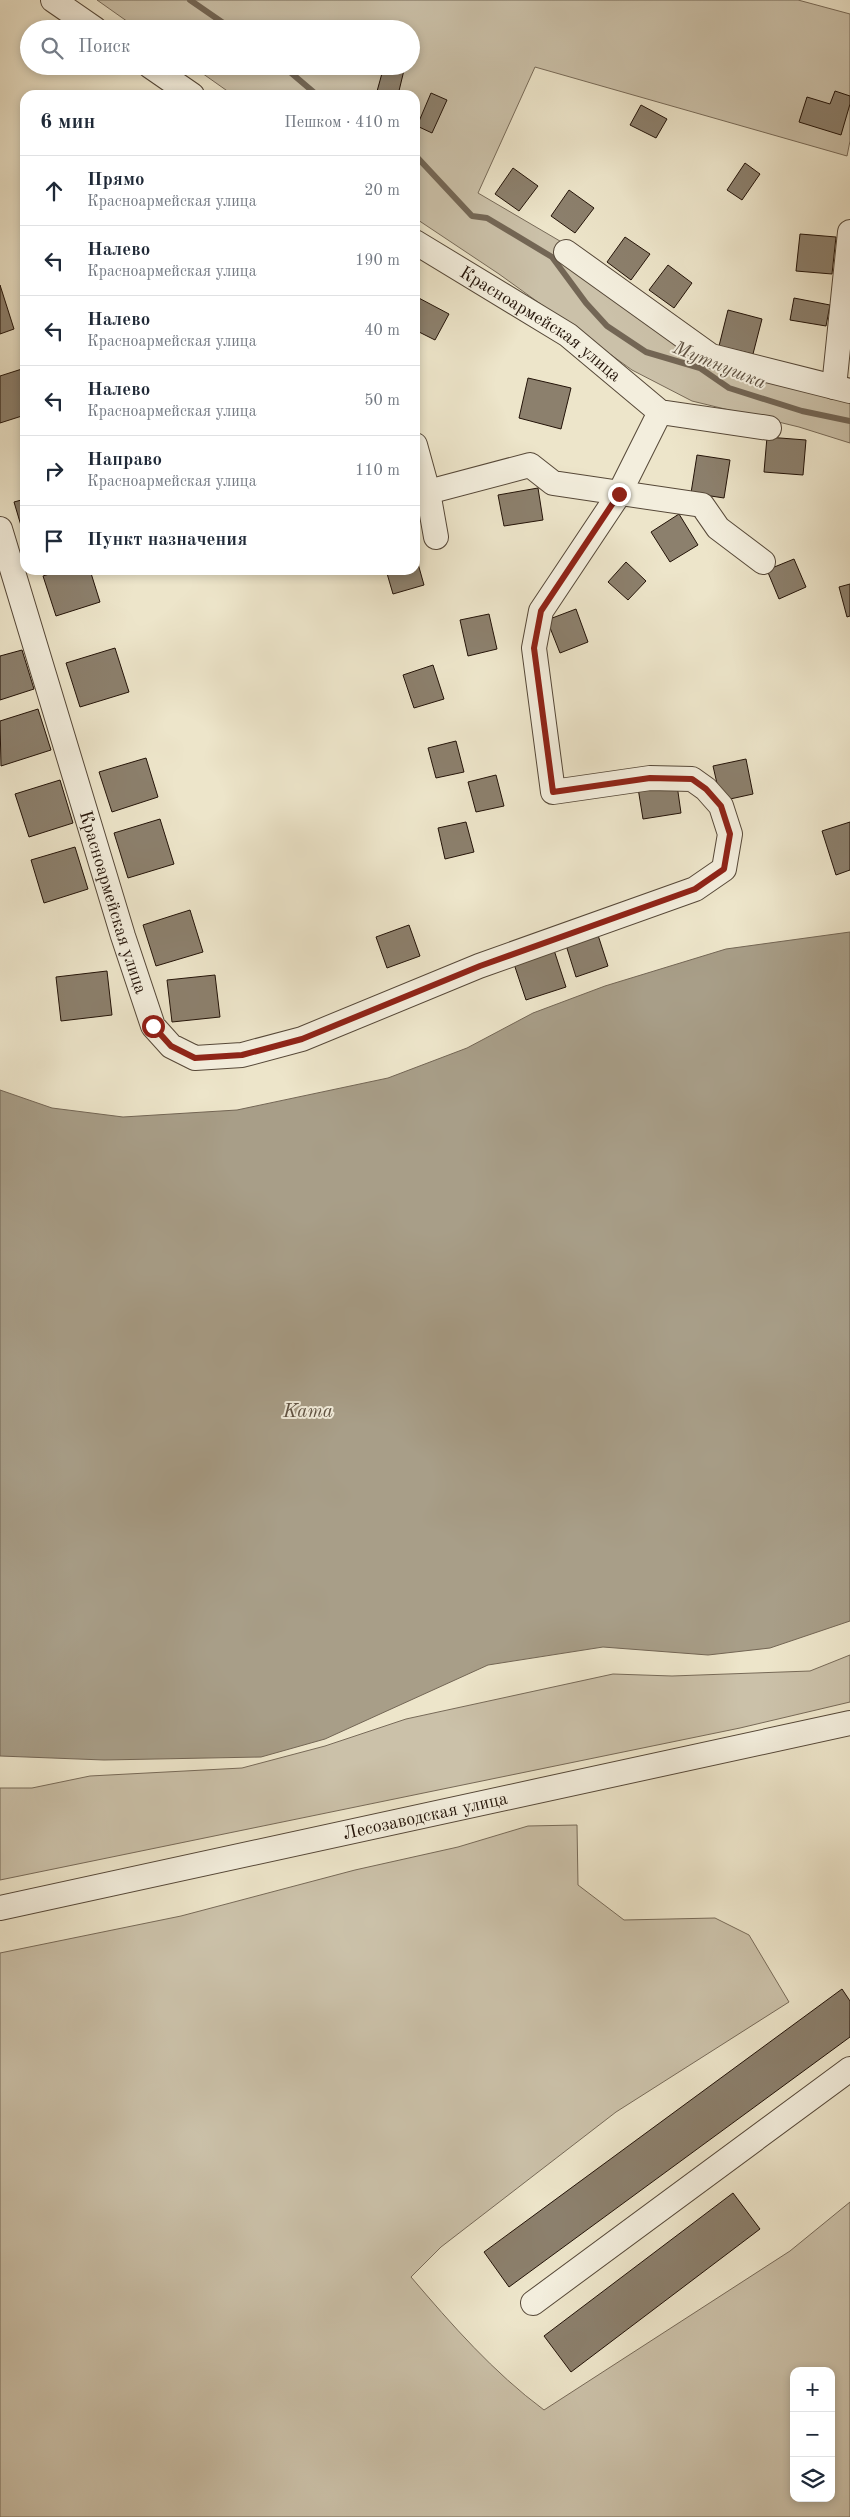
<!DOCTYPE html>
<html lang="ru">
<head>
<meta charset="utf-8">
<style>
  :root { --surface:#fff; --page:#f2f2f3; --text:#1f2937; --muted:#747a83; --line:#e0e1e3 }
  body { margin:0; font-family:"Old Standard TT",serif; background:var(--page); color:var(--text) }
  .controls { position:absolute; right:15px; bottom:15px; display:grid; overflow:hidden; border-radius:10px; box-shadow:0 2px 8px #0003 }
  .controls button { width:45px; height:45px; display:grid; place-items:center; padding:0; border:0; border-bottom:1px solid var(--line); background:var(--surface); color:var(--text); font:25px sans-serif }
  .stop { position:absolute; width:15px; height:15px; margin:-11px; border:4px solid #8f2418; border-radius:50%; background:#fff }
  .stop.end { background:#8f2418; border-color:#fff; box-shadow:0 1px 5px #0008 }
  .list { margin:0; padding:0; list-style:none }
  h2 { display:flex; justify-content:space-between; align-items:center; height:65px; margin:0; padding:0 20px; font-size:21px }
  h2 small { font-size:16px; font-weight:400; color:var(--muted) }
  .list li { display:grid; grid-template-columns:32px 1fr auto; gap:15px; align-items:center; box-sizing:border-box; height:70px; padding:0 20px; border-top:1px solid var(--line) }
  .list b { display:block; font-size:19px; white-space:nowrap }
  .list p { margin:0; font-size:16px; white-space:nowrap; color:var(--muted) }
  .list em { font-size:16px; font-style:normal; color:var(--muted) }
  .icon { flex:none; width:28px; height:28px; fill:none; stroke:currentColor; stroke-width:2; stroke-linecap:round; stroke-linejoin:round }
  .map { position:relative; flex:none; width:850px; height:2517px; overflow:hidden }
  .search { position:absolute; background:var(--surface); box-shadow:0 2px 8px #0003; left:20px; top:20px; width:400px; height:55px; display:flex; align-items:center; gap:12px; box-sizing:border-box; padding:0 18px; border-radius:28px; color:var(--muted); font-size:19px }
  .panel { position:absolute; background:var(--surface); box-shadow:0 2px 8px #0003; left:20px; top:90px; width:400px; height:485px; border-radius:15px }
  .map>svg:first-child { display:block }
  .green { fill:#cbc1a9; stroke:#776a58; fill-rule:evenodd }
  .water { fill:#a89e88; stroke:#736655 }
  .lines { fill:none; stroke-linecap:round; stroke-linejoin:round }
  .stream { stroke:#736655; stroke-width:6 }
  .building { fill:#8c806d; stroke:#231308 }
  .minor-casing { stroke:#564838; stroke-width:26 }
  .minor { stroke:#f3eedd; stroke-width:24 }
  .route { stroke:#8f2418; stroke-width:6 }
  .labels { text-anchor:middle; stroke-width:4; stroke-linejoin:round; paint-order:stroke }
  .street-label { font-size:18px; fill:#231308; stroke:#f3eedd }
  .water-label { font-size:19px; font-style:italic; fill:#5f5242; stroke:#f3eedd }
</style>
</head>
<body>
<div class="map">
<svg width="850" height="2517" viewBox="0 0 850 2517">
  <rect width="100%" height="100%" fill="#ede5ca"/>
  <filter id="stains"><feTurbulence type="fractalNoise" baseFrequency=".004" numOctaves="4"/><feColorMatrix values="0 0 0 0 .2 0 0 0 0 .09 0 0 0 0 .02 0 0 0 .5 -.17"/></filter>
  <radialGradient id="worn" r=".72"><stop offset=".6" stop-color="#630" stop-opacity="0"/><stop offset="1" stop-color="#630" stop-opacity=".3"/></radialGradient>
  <!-- green -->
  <g class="green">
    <path d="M 97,0 L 798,0 L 850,14 L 850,141 L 847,156 L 535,67 L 478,193 L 565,244 L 708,362 L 850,398 L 850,443 L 799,427 L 692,401 L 632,370 L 499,274 L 415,218 L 415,95 L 233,95 L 192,66 L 411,66 L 411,29 L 138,29 Z"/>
    <path d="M 850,1655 L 850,1702 L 740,1728 L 0,1880 L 0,1788 L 32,1788 L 90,1776 L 242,1768 L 325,1746 L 406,1719 L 613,1674 L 672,1676 L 810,1671 Z"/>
    <path d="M 577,1825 L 578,1885 L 624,1920 L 715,1918 L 749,1935 L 789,2002 L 616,2112 L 441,2247 L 411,2277 C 452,2325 493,2372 544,2410 L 790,2251 L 850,2202 L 850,2517 L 0,2517 L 0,1953 L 181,1916 L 355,1870 L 458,1847 L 528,1826 ZM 794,2371 L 831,2371 L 831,2498 L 794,2498 Z"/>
  </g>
  <!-- water -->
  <path class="water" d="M 850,932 L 850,1621 L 770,1648 L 708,1655 L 603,1647 L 488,1665 L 325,1739 L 261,1757 L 104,1760 L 0,1756 L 0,1090 L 52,1108 L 123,1117 L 237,1110 L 388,1078 L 467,1048 L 533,1013 L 605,986 L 726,949 Z"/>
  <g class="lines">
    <!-- stream -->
    <g class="stream">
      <path d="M 190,0 L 232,29"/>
      <path d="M 283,66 L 317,95"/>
      <path d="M 415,155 L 472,216 L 487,218 L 552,257 L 586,303 L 607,326 L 646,352 L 700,368 L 729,388 L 802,411 L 850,421"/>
    </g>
  </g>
  <!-- building -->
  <g class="building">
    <path d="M 384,66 L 405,66 L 398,95 L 376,95 Z"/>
    <path d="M 835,91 L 850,96 L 850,104 L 841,135 L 799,122 L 807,97 L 830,104 Z"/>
    <path d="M 431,93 L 447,100 L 432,133 L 417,126 Z"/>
    <path d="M 641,105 L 667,119 L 656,138 L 630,125 Z"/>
    <path d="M 745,163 L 760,174 L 742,200 L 727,190 Z"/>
    <path d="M 513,168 L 538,186 L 519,211 L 495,194 Z"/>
    <path d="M 569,190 L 594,208 L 575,233 L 551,216 Z"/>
    <path d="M 800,234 L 836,237 L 832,274 L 796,271 Z"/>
    <path d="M 625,237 L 650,254 L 631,280 L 607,262 Z"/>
    <path d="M 668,265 L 692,283 L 674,308 L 649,290 Z"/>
    <path d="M 0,285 L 14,329 L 0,334 Z"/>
    <path d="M 415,296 L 449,314 L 435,340 L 415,330 Z"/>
    <path d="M 794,298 L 830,305 L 826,326 L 790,320 Z"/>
    <path d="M 728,310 L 762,319 L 753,354 L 719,346 Z"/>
    <path d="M 25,368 L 25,415 L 0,423 L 0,376 Z"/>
    <path d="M 528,378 L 571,388 L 561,429 L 519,418 Z"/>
    <path d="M 767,437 L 806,440 L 803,475 L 764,472 Z"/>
    <path d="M 697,455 L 730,460 L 724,498 L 691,493 Z"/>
    <path d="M 538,488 L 543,520 L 504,526 L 498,495 Z"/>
    <path d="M 25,499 L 25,539 L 14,502 Z"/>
    <path d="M 679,514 L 698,545 L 670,562 L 651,532 Z"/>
    <path d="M 415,553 L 424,585 L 393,594 L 386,570 L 415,570 Z"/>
    <path d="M 794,559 L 806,587 L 779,599 L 767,570 Z"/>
    <path d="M 626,562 L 646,581 L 628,600 L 608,582 Z"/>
    <path d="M 62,570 L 90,570 L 100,602 L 56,616 L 43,576 Z"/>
    <path d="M 850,584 L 850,616 L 847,617 L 839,587 Z"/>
    <path d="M 576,609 L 588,642 L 560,653 L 547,620 Z"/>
    <path d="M 489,614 L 497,649 L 468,656 L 460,620 Z"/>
    <path d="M 115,648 L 129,692 L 80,707 L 66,663 Z"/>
    <path d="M 22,650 L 34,689 L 0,700 L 0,656 Z"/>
    <path d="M 433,665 L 444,699 L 414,708 L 403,675 Z"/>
    <path d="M 38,709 L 51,750 L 1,766 L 0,721 Z"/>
    <path d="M 456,741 L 464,772 L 436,778 L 428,748 Z"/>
    <path d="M 146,758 L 158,797 L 112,812 L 99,772 Z"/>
    <path d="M 746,759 L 753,794 L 721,801 L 713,766 Z"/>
    <path d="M 496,775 L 504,806 L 476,812 L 468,782 Z"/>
    <path d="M 60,780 L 73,823 L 29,837 L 15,794 Z"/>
    <path d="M 677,785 L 681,813 L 643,819 L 638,788 Z"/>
    <path d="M 160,819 L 174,864 L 128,878 L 114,833 Z"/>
    <path d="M 466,822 L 474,852 L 445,859 L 438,828 Z"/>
    <path d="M 850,822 L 850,870 L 836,875 L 822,831 Z"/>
    <path d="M 75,847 L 88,889 L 44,903 L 31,860 Z"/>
    <path d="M 190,910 L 203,952 L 156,966 L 143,925 Z"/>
    <path d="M 409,925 L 420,956 L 387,968 L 376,937 Z"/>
    <path d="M 597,932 L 608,966 L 576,977 L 565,942 Z"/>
    <path d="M 553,947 L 566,987 L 526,1000 L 513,961 Z"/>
    <path d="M 107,971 L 112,1015 L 61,1021 L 56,977 Z"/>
    <path d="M 215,975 L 220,1017 L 172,1022 L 167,980 Z"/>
    <path d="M 842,1989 L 850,2001 L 850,2037 L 509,2287 L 484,2252 Z"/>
    <path d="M 733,2193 L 760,2229 L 571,2372 L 544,2336 Z"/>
  </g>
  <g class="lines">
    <defs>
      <g id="minor">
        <path d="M 53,0 L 95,29"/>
        <path d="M 150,66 L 192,95"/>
        <path id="s1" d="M 415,242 L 568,335 L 660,412 L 769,428"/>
        <path d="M 566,252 L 711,356 L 850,391"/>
        <path d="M 834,387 L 850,232"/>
        <path d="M 415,445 L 428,492 L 436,537"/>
        <path d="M 428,492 L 530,465 L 553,483 L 702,505 L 718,528 L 763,562"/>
        <path id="s2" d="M 0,529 L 123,936 L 153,1026 L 171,1046 L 195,1058 L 242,1055 L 302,1039 L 479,966 L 695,889 L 724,869 L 730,834 L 721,806 L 706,789 L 692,779 L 650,778 L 553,792 L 534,648 L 541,611 L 619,494 L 660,412"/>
        <path id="s3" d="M 0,1908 L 850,1723"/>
        <path d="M 533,2303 L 850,2069"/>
      </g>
    </defs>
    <!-- minor casing -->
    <use href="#minor" class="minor-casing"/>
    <!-- minor -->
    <use href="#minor" class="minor"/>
  </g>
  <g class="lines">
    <!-- route -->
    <path class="route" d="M 153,1026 L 171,1046 L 195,1058 L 242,1055 L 302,1039 L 480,966 L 695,889 L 724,869 L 730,834 L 721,806 L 706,789 L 692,779 L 650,778 L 553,792 L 534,648 L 541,611 L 619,494"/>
  </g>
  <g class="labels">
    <!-- street labels -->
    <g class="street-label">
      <text dy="6" stroke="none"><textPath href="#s1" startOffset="150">Красноармейская улица</textPath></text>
      <text dy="6" stroke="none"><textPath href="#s2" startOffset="390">Красноармейская улица</textPath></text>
      <text dy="6" stroke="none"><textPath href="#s3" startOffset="435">Лесозаводская улица</textPath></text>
    </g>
    <!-- water labels -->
    <g class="water-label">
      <text transform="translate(720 364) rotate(22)" y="7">Мутнушка</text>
      <text x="308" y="1417">Kama</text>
    </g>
  </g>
  <rect width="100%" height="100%" filter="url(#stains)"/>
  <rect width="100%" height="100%" fill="url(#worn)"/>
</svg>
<div class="controls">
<button>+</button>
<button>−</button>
<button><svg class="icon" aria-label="layers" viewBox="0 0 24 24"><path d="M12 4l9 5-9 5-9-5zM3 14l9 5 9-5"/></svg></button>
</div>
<div class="stop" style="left:153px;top:1026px"></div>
<div class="stop end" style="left:619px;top:494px"></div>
<div class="search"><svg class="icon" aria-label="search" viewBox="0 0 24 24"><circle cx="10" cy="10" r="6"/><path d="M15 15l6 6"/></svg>Поиск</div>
<section class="panel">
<h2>6 мин<small>Пешком · 410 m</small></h2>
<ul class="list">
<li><svg class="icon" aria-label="ahead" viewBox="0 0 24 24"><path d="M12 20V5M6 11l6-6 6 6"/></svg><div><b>Прямо</b><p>Красноармейская улица</p></div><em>20 m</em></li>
<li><svg class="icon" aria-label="left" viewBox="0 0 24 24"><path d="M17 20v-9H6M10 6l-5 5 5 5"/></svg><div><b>Налево</b><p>Красноармейская улица</p></div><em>190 m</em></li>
<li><svg class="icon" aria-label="left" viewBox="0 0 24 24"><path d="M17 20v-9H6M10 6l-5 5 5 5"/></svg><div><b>Налево</b><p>Красноармейская улица</p></div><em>40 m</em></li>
<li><svg class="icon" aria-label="left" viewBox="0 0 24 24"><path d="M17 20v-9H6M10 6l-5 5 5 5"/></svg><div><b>Налево</b><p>Красноармейская улица</p></div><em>50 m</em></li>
<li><svg class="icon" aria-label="right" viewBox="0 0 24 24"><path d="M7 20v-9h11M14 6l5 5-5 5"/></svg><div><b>Направо</b><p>Красноармейская улица</p></div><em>110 m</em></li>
<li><svg class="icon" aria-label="arrive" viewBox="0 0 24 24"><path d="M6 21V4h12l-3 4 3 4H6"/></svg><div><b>Пункт назначения</b></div></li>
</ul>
</section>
</div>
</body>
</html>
